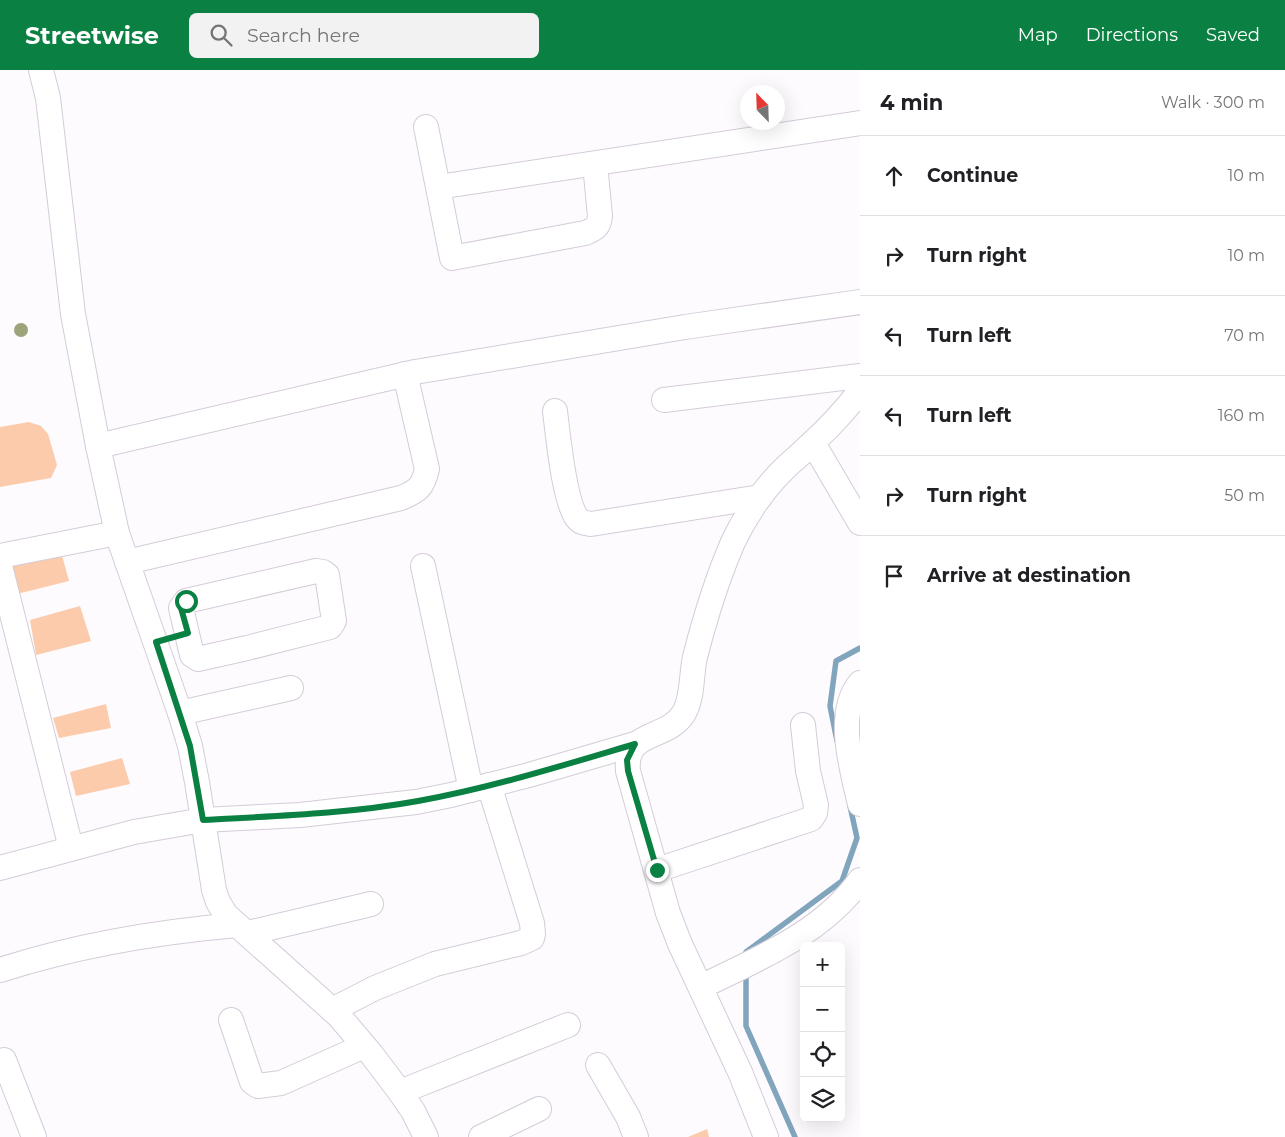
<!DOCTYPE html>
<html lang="en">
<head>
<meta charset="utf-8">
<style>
  :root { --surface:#fff; --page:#f2f2f2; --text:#202124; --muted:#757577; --line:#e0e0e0; --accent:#0b8043 }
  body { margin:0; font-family:Montserrat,sans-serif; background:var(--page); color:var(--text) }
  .controls { position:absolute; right:15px; bottom:15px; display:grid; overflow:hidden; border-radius:8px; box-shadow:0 5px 20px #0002 }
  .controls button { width:45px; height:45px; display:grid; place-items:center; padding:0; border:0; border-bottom:1px solid var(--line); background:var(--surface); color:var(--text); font:25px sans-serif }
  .compass { position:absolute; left:740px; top:15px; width:45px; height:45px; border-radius:50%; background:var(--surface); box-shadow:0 5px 20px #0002; rotate:337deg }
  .stop { position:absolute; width:15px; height:15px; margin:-11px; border:4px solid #0b8043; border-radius:50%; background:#fff }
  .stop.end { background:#0b8043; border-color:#fff; box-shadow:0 1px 5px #0008 }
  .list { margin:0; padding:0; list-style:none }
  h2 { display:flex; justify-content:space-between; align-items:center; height:65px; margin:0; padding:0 20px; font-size:21px }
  h2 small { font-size:16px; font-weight:400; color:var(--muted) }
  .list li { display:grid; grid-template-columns:32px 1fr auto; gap:15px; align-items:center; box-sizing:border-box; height:80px; padding:0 20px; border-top:1px solid var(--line) }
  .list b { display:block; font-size:19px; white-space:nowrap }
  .list em { font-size:16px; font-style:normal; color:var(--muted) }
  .icon { flex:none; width:28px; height:28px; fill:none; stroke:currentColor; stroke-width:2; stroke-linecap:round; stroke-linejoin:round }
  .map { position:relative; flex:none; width:860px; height:1067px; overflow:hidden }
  header { display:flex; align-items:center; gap:30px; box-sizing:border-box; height:70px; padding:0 25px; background:var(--accent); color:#fff }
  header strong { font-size:24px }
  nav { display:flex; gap:28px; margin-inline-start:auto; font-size:18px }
  .search { width:350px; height:45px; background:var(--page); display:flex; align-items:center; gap:12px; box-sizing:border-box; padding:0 18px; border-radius:8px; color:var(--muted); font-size:19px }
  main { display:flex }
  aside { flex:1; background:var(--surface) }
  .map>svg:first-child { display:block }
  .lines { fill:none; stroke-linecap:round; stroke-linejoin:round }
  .stream { stroke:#81a5bc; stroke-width:5.5 }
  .building { fill:#fbcbab }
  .minor-casing { stroke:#d4ccd9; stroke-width:26 }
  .minor { stroke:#fff; stroke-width:24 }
  .tree { fill:#9da47a }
  .route { stroke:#0b8043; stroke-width:6 }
</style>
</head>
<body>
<header>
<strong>Streetwise</strong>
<div class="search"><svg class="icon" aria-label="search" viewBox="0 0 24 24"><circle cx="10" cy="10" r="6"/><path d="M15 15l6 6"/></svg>Search here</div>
<nav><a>Map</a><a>Directions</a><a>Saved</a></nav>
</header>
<main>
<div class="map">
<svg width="860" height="1067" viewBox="0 0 860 1067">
  <rect width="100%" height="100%" fill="#fdfbfe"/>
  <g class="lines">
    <!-- stream -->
    <g class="stream">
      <path d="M 837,671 L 830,636 L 836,591 L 860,578"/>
      <path d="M 746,887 L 746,882 L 842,811 L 857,768 L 850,736"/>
      <path d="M 746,902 L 746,956 L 795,1067"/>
    </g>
  </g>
  <!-- building -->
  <g class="building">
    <path d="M 29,352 L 41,356 L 48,364 L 57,395 L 51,408 L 0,417 L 0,357 Z"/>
    <path d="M 60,478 L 69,511 L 17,524 L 9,490 Z"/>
    <path d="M 80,536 L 91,571 L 36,585 L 30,550 Z"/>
    <path d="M 106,634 L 111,658 L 59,668 L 53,648 Z"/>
    <path d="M 122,688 L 130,714 L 76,726 L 70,702 Z"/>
    <path d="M 707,1059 L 709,1067 L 688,1067 Z"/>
  </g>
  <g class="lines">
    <defs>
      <g id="minor">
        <path d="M 41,0 L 48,28 L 73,244 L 98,376 L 117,463 L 180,643 L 190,676 L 197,712 L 214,820 L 218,832 L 226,845 L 339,946 L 372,985 L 400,1022 L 413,1041 L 426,1067"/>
        <path d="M 426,57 L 452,188 L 585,163 C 595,159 599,157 600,146 L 595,94"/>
        <path d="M 438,117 L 860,53"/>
        <path d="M 664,330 L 860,306"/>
        <path d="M 555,341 C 558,365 564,431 577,448 C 581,453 585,453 591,454 L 760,427"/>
        <path d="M 813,373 L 860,453"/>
        <path d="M 98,376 L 415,302 L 685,257 L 860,232"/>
        <path d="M 0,486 L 117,463"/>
        <path d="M 127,492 L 401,428 C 418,421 423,417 427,399 L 405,304"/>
        <path d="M 0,496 L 71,778"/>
        <path d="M 423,496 L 471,720"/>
        <path d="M 316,501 L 323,502 L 327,505 L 334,551 L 330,557 L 247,578 L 198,589 L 192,585 L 181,538 L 186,531 Z"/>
        <path d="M 860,613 C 835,643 852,700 860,734"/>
        <path d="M 180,643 L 291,618"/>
        <path d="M 0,798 L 134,762 L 203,750 L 300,745 L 416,732 L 451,725 L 529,705 L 635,674"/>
        <path d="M 657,800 L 811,749 L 815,743 L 816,735 L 808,701 L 803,655"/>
        <path d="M 248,863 L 371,834"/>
        <path d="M 0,900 C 78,875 156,862 237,855"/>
        <path d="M 701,917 C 757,889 823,863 860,810"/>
        <path d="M 332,940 L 375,918 L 435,894 L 521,873 L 532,868 L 533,864 L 532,853 L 489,715"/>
        <path d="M 231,950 L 249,1003 L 252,1012 L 258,1016 L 281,1013 L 364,976"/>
        <path d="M 4,990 L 34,1067"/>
        <path d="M 598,995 L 628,1047 L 636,1067"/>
        <path d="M 400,1022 L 568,955"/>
        <path d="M 481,1067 L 539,1039"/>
        <path d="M 766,1067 L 740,1002 L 680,874 L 668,843 L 628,701 C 624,659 667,671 684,643 C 693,627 691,605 695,587 C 705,548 717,509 733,472 C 746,445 762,421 783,400 C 791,392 800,385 808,377 C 827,360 844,342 860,321"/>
      </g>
    </defs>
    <!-- minor casing -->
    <use href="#minor" class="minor-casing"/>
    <!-- minor -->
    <use href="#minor" class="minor"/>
  </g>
  <!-- trees -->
  <circle class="tree" cx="21" cy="260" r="7"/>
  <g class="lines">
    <!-- route -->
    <path class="route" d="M 186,531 L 181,538 L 188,563 L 156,572 L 190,676 L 203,750 C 274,746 347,744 418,731 C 491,718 564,695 635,674 L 627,690 L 628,701 L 657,800"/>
  </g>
</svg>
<div class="controls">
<button>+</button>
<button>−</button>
<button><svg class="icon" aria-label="locate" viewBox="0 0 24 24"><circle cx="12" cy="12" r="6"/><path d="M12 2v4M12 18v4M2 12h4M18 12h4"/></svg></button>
<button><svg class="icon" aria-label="layers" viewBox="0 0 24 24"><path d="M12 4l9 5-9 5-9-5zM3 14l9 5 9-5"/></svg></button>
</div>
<svg class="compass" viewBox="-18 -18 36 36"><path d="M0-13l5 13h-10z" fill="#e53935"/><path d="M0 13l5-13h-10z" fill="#757577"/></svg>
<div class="stop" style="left:186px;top:531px"></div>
<div class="stop end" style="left:657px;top:800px"></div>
</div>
<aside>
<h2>4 min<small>Walk · 300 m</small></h2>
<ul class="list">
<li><svg class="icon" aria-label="ahead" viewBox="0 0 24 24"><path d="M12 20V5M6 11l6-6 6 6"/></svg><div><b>Continue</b></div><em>10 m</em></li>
<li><svg class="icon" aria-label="right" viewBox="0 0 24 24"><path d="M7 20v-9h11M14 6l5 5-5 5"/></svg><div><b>Turn right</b></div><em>10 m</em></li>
<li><svg class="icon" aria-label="left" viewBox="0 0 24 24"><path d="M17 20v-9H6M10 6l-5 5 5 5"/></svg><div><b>Turn left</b></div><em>70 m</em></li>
<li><svg class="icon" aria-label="left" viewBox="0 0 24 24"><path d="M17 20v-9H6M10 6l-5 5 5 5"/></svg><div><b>Turn left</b></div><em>160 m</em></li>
<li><svg class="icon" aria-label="right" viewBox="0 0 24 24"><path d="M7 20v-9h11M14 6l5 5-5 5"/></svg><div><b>Turn right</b></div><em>50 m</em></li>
<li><svg class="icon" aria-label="arrive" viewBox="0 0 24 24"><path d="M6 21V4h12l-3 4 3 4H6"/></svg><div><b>Arrive at destination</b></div></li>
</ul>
</aside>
</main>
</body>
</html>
